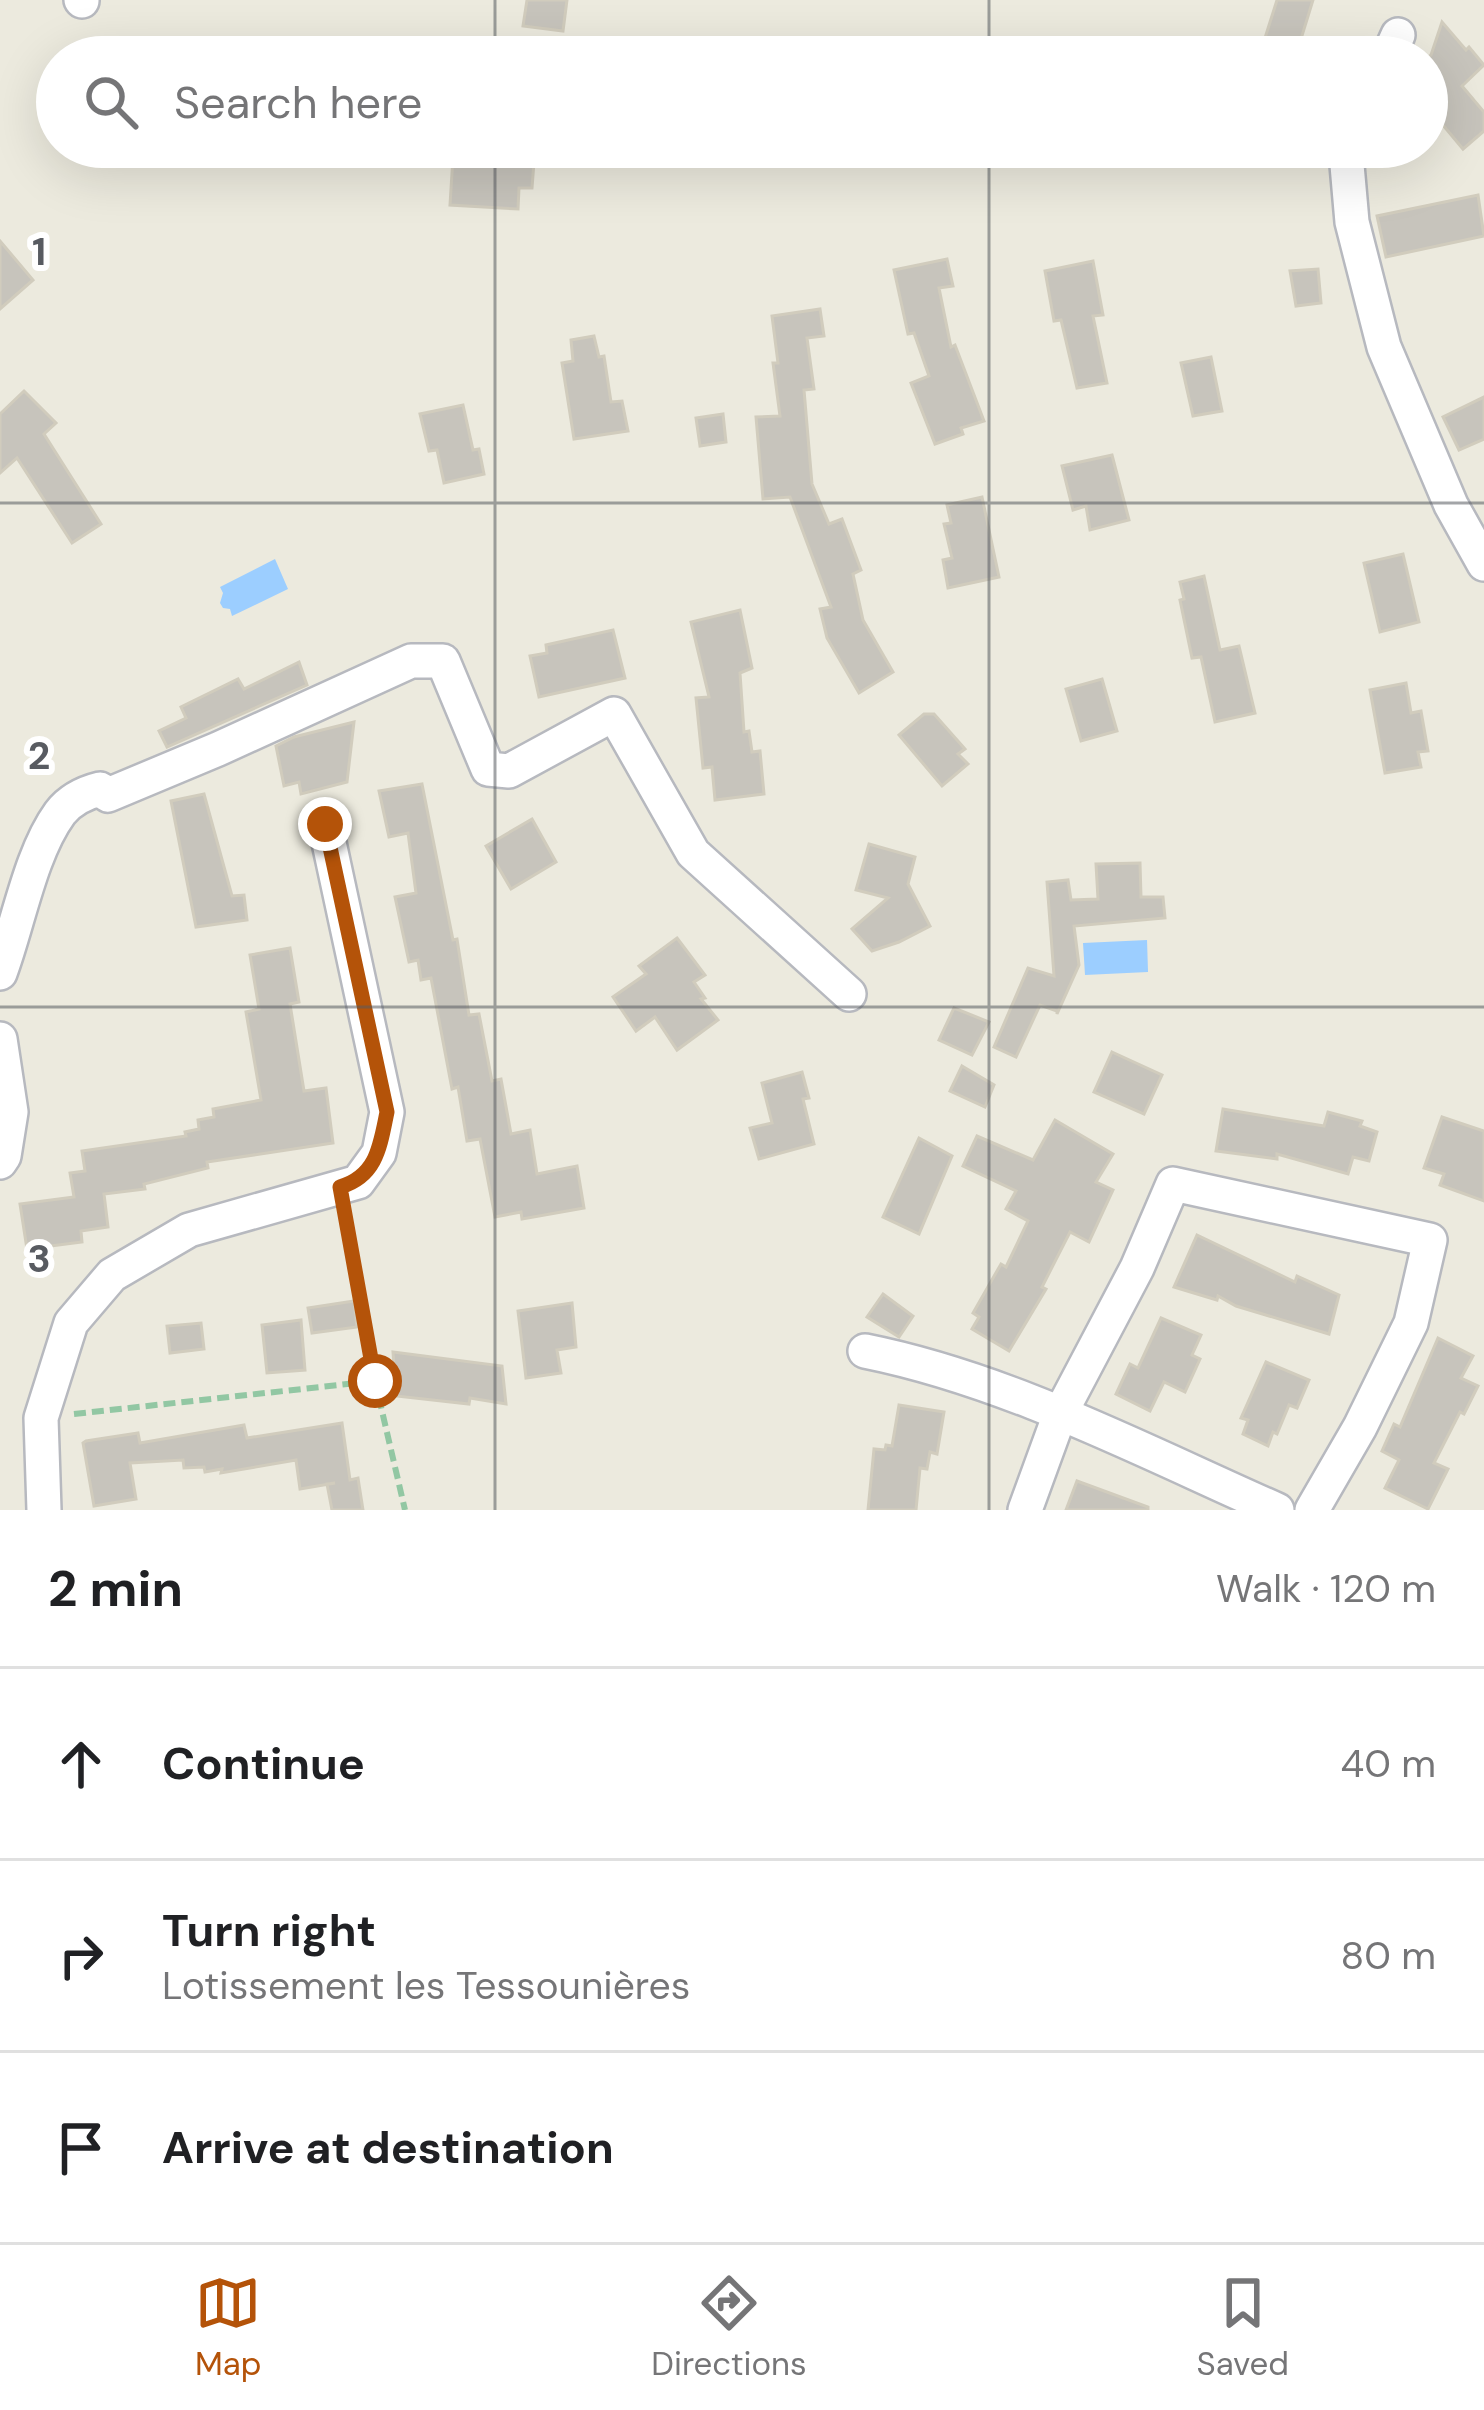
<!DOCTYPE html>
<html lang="en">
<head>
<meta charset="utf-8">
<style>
  :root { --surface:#fff; --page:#f6f6f6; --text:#202124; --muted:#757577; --line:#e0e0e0; --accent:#b45309 }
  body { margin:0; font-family:"DM Sans",sans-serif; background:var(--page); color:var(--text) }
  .stop { position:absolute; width:36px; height:36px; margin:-27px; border:9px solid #b45309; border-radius:50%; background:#fff }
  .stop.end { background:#b45309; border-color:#fff; box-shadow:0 3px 12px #0008 }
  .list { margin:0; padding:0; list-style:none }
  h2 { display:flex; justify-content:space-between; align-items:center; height:156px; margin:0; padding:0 48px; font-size:51px }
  h2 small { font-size:39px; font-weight:400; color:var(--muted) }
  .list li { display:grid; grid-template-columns:78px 1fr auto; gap:36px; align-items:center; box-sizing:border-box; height:192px; padding:0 48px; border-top:3px solid var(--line) }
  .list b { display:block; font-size:45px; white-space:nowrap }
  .list p { margin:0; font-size:39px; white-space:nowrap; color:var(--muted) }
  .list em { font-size:39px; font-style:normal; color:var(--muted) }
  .icon { flex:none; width:66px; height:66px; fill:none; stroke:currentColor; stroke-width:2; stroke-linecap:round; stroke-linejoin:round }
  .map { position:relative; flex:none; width:1484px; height:1510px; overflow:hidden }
  .search { position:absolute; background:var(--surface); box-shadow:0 12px 48px #0002; left:36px; right:36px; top:36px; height:132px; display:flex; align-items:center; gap:30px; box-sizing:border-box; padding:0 42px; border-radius:66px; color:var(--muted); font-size:45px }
  .sheet { height:732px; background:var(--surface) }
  nav { display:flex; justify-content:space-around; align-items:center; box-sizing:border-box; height:168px; border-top:3px solid var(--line); background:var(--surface); font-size:33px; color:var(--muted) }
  nav a { display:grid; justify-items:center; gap:6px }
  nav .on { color:var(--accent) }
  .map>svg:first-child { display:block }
  .water { fill:#9cceff }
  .building { fill:#c7c4bc; stroke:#d1ccbd; stroke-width:3 }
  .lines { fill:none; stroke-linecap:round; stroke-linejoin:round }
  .minor-casing { stroke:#b7b9bf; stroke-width:38 }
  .path { stroke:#92c7a3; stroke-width:6; stroke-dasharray:12 6; stroke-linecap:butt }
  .minor { stroke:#fff; stroke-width:33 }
  .route { stroke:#b45309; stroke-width:15 }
  .grid { fill:none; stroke:#585b61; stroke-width:3; stroke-opacity:0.55 }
  .grid-label { font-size:39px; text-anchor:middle; font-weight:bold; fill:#585b61; stroke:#fff; stroke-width:12; stroke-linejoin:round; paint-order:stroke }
</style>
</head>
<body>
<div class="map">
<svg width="1484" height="1510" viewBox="0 0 1484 1510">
  <rect width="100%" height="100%" fill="#eceade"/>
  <!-- water -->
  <g class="water">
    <path d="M 275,559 L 288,589 L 232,616 L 230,609 L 223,608 L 220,603 L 223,593 L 220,587 Z"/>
    <path d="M 1147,940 L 1148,972 L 1085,975 L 1083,943 Z"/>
  </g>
  <!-- building -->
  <g class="building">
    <path d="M 527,0 L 567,0 L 563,31 L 523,26 Z"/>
    <path d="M 1277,0 L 1313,0 L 1297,52 L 1265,38 Z"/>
    <path d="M 1442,22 L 1466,50 L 1469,47 L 1484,65 L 1462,86 L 1484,112 L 1484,131 L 1463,149 L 1427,106 L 1427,58 L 1431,55 Z"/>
    <path d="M 473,147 L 511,147 L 510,162 L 534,162 L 532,188 L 519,188 L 518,209 L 450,205 L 453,157 L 473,160 Z"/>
    <path d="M 1478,195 L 1484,236 L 1386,257 L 1377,216 Z"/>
    <path d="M 0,241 L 33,280 L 0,309 Z"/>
    <path d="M 947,259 L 953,286 L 939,288 L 951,347 L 955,345 L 984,421 L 961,428 L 963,434 L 935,444 L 911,383 L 929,376 L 914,333 L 908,334 L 894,270 Z"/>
    <path d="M 1093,261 L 1103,315 L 1093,316 L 1107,383 L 1077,388 L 1061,320 L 1054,321 L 1045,271 Z"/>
    <path d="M 1318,269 L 1321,303 L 1296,306 L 1290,271 Z"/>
    <path d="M 820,309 L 824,336 L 807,338 L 814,389 L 804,390 L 812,484 L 829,524 L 842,519 L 861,570 L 853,574 L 863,620 L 893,672 L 859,693 L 827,638 L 820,609 L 831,607 L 790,497 L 763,499 L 756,417 L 780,416 L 773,363 L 778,363 L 772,316 Z"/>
    <path d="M 594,336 L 599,357 L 604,356 L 611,402 L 622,401 L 628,431 L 574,439 L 562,363 L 573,361 L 571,340 Z"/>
    <path d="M 1211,357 L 1222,411 L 1193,416 L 1181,363 Z"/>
    <path d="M 24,391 L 56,423 L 44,434 L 101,524 L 72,543 L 17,458 L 0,473 L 0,414 Z"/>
    <path d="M 1484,397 L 1484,439 L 1459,450 L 1443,417 Z"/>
    <path d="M 463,405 L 473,450 L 479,449 L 484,474 L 444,483 L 437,450 L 429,451 L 420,414 Z"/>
    <path d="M 723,414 L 726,442 L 700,446 L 696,418 Z"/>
    <path d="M 1112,455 L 1129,520 L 1090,530 L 1086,506 L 1073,510 L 1062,466 Z"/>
    <path d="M 982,497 L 999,577 L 948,588 L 943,560 L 952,558 L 944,524 L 951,523 L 947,505 Z"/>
    <path d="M 1403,554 L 1419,622 L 1380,632 L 1364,563 Z"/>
    <path d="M 1204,576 L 1220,650 L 1239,646 L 1255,713 L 1215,722 L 1201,657 L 1192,658 L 1180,600 L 1184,599 L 1180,582 Z"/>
    <path d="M 740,610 L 752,668 L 740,673 L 744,732 L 749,731 L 752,752 L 760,751 L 764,794 L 715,800 L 712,767 L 703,768 L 696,698 L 709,697 L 691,622 Z"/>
    <path d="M 613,630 L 625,678 L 539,697 L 530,656 L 547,653 L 546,645 Z"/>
    <path d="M 299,662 L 307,685 L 167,747 L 159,731 L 186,718 L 181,707 L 238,679 L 244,689 Z"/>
    <path d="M 1102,679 L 1117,731 L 1081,741 L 1066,689 Z"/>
    <path d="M 1406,683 L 1411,713 L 1421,711 L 1428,751 L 1418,752 L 1421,767 L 1385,773 L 1370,690 Z"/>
    <path d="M 924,714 L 934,714 L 965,749 L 958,754 L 968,764 L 942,786 L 899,735 Z"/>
    <path d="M 354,722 L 347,782 L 301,794 L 299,782 L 284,786 L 276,746 L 294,737 Z"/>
    <path d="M 422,784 L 453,940 L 457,939 L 469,1015 L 479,1014 L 492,1081 L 501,1079 L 511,1134 L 530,1130 L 537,1174 L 577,1166 L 584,1208 L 522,1219 L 521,1212 L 495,1217 L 480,1139 L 467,1141 L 458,1087 L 452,1089 L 431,978 L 421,980 L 418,960 L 409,962 L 395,897 L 416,893 L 408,833 L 389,837 L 379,791 Z"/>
    <path d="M 204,794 L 232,896 L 244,895 L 247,920 L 196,927 L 171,801 Z"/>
    <path d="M 532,819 L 556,862 L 511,889 L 486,846 Z"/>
    <path d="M 869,844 L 915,857 L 908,884 L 930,926 L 899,942 L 872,951 L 852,929 L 888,898 L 856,890 Z"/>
    <path d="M 1140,863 L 1141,897 L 1163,897 L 1165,918 L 1074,926 L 1079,965 L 1057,1014 L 1057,1011 L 1040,1005 L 1016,1057 L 994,1047 L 1028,968 L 1054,976 L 1047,882 L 1068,880 L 1071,900 L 1098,899 L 1096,864 Z"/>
    <path d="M 677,938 L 705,975 L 694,982 L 705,998 L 701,999 L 718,1020 L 677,1050 L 655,1017 L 636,1031 L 613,997 L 646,974 L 639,966 Z"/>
    <path d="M 290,948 L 299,1002 L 290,1004 L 304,1091 L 326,1088 L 333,1143 L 207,1162 L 208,1168 L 144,1184 L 145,1189 L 104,1194 L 108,1227 L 81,1231 L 82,1242 L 27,1249 L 20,1204 L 74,1197 L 70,1173 L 85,1171 L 82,1151 L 186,1136 L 185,1132 L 199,1129 L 198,1120 L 214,1117 L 213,1109 L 261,1100 L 246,1012 L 259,1009 L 250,955 Z"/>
    <path d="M 954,1008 L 989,1022 L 972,1055 L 939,1040 Z"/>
    <path d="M 1112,1052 L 1162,1075 L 1144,1114 L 1094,1092 Z"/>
    <path d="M 962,1066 L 994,1085 L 985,1107 L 950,1091 Z"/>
    <path d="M 802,1072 L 809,1098 L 803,1099 L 814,1144 L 759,1159 L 750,1128 L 772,1123 L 762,1083 Z"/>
    <path d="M 1223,1109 L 1324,1126 L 1328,1112 L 1362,1121 L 1360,1126 L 1377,1132 L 1369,1161 L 1353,1157 L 1348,1174 L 1277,1154 L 1277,1159 L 1216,1151 Z"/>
    <path d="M 1442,1117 L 1484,1131 L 1484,1201 L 1440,1185 L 1444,1174 L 1424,1168 Z"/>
    <path d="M 1055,1120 L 1113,1154 L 1096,1182 L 1113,1190 L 1089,1242 L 1070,1232 L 1042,1287 L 1046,1289 L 1009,1351 L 972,1329 L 979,1317 L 973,1313 L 1001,1264 L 1006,1267 L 1028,1221 L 1006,1209 L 1016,1191 L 963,1166 L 977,1136 L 1033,1160 Z"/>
    <path d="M 919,1138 L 952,1156 L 919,1234 L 883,1217 Z"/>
    <path d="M 1197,1235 L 1295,1282 L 1297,1276 L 1339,1295 L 1329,1334 L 1236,1306 L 1218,1296 L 1217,1300 L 1174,1287 Z"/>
    <path d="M 883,1294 L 913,1316 L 899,1337 L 867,1317 Z"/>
    <path d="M 354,1301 L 357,1327 L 312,1333 L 308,1308 Z"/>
    <path d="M 572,1303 L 576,1347 L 557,1350 L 561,1373 L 526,1378 L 518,1311 Z"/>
    <path d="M 1161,1318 L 1201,1335 L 1192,1355 L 1200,1359 L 1185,1392 L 1164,1382 L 1150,1411 L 1116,1394 L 1130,1364 L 1138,1368 Z"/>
    <path d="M 301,1320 L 305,1370 L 267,1373 L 262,1325 Z"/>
    <path d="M 201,1323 L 204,1349 L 170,1353 L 167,1326 Z"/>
    <path d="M 1438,1338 L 1473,1356 L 1461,1378 L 1478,1386 L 1464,1414 L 1460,1412 L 1434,1463 L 1448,1469 L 1428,1509 L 1385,1488 L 1399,1460 L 1382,1451 L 1394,1424 L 1400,1427 Z"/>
    <path d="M 393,1352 L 502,1366 L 506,1404 L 470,1398 L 469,1404 L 396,1396 Z"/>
    <path d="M 1266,1362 L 1309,1380 L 1297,1408 L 1289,1405 L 1277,1434 L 1273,1432 L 1268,1446 L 1243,1434 L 1248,1420 L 1241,1418 Z"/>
    <path d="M 899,1405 L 944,1412 L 937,1454 L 930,1452 L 927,1469 L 920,1468 L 916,1510 L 868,1510 L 874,1449 L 885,1450 L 886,1445 L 892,1446 Z"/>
    <path d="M 342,1423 L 350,1480 L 358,1478 L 363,1510 L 332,1510 L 327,1484 L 335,1483 L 300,1489 L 296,1460 L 221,1473 L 222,1469 L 205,1472 L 204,1467 L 184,1468 L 183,1460 L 130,1463 L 136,1499 L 94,1506 L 83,1443 L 86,1441 L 138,1433 L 140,1443 L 244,1425 L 247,1438 Z"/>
    <path d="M 1077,1481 L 1148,1507 L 1148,1510 L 1066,1510 Z"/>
  </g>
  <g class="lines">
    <defs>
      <g id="minor">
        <path d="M 81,0 L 82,1"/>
        <path d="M 1388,57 L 1398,35"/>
        <path d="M 1353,147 L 1347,165 L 1352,222 L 1384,347 L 1451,505 L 1484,564"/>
        <path d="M 0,973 C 18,925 30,854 60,813 C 70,800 84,793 100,789 L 108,795 L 218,749 L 411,661 L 443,661 L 488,769 L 509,771 L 614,714 L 693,853 L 849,994"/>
        <path d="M 0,1039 L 11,1112 L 4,1156 L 0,1162"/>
        <path d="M 865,1351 C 1009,1380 1143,1451 1277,1510"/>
        <path d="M 44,1510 L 41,1418 L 71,1323 L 112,1275 L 189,1230 L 358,1182 L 379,1153 L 387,1112 L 325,824"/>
        <path d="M 1025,1510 L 1060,1414 L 1137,1268 L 1173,1184 L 1430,1240 L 1411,1323 L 1360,1427 L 1312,1510"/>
      </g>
    </defs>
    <!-- minor casing -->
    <use href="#minor" class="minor-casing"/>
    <!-- path -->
    <g class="path">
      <path d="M 346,1220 L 375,1381 L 405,1510"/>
      <path d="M 74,1414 L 375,1381"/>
    </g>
    <!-- minor -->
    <use href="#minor" class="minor"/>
  </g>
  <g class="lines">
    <!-- route -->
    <path class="route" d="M 325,824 L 387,1112 C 380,1146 377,1176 340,1187 L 375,1381"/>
  </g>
  <!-- grid -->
  <path class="grid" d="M 495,0 L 495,57M 989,0 L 989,57M 495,147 L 495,1510M 989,147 L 989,1510M 0,503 L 1484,503M 0,1007 L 1484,1007"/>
  <g class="grid-label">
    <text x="39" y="265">1</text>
    <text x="39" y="769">2</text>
    <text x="39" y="1272">3</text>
  </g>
</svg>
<div class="stop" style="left:375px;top:1381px"></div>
<div class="stop end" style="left:325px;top:824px"></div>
<div class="search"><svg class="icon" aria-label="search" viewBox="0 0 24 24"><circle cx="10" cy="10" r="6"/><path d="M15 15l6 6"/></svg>Search here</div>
</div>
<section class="sheet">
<h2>2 min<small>Walk · 120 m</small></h2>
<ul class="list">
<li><svg class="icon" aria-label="ahead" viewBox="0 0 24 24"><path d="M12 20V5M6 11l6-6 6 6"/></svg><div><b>Continue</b></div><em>40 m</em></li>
<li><svg class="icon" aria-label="right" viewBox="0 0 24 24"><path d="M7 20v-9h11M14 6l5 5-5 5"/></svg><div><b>Turn right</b><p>Lotissement les Tessounières</p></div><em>80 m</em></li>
<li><svg class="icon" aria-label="arrive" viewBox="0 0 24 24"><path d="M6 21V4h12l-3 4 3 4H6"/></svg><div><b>Arrive at destination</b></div></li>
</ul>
</section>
<nav>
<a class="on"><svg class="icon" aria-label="map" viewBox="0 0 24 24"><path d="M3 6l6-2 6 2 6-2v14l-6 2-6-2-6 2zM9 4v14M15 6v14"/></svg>Map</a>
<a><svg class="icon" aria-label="directions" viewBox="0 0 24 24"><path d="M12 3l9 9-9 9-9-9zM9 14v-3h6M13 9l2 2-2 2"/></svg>Directions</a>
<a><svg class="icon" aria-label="saved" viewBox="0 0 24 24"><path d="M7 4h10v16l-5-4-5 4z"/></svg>Saved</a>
</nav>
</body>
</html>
